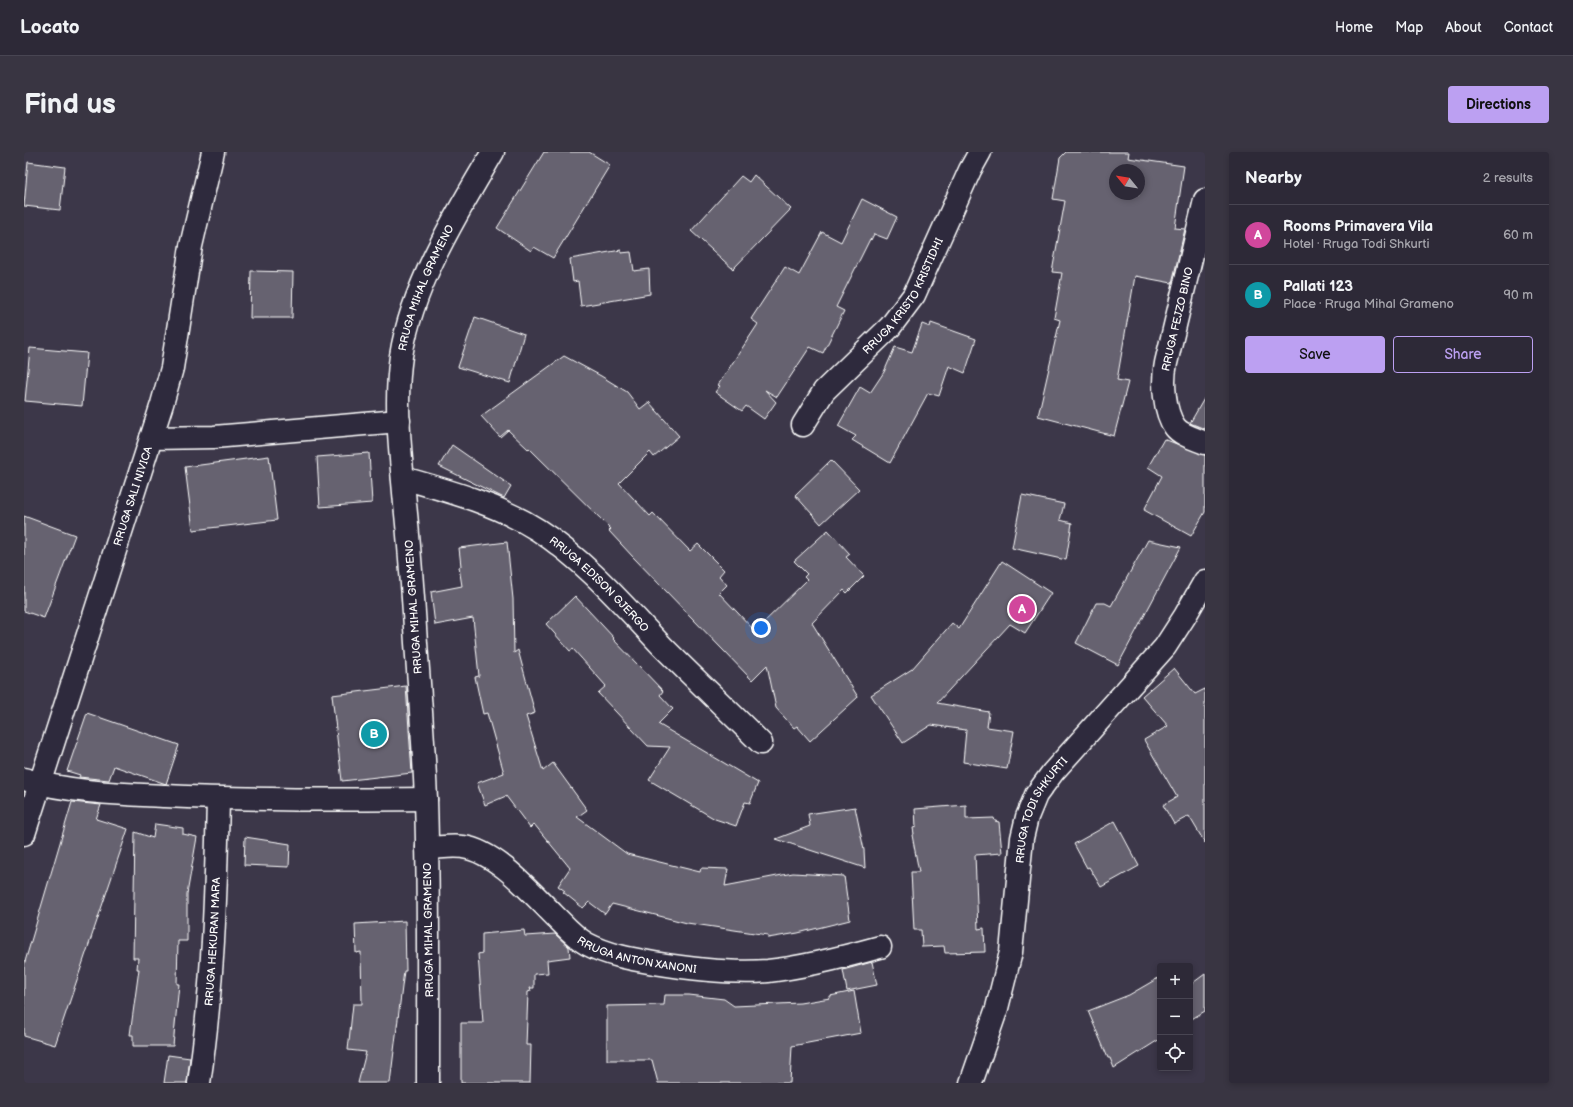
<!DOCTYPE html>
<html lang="en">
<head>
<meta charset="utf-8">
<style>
  :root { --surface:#2d2937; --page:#393542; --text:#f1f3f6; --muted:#a7a6ad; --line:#484552; --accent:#bca0f2 }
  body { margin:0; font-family:"Balsamiq Sans",sans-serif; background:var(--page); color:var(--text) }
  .controls { position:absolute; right:12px; bottom:12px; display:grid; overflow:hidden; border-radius:4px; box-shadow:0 2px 6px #0003 }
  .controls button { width:36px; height:36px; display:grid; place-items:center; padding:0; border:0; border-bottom:1px solid var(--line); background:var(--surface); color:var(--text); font:20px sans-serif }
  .compass { position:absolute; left:1085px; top:12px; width:36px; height:36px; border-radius:50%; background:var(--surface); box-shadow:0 2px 6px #0003; rotate:300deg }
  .you { position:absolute; left:737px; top:476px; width:14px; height:14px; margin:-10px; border:3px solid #fff; border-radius:50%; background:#1a73e8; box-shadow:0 0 0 6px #1a73e833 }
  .badge { display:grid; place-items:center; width:26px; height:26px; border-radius:50%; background:var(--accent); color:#fff; font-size:13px; font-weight:700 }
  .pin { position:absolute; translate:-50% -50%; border:2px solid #fff; box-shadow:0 1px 4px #0006 }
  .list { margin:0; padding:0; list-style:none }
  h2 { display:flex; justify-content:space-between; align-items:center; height:52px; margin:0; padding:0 16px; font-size:17px }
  h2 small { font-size:13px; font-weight:400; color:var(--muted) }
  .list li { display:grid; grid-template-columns:26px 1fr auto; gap:12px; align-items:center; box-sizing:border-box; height:60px; padding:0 16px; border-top:1px solid var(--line) }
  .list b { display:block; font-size:15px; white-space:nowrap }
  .list p { margin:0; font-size:13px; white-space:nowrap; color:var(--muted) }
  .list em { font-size:13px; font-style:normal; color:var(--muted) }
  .actions { display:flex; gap:8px; padding:12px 16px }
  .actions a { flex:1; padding:9px 0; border:1px solid var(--accent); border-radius:4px; text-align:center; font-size:14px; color:var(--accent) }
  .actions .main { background:var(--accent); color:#111 }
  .icon { flex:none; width:22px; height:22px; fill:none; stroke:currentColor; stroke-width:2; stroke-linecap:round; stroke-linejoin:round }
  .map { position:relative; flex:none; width:1181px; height:931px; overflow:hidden; border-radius:4px }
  header { display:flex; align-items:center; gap:24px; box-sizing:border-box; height:56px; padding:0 20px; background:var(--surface); border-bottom:1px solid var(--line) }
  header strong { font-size:19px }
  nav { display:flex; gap:22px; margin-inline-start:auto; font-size:14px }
  .intro { display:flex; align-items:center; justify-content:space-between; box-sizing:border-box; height:96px; padding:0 24px }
  h1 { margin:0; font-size:28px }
  .button { padding:10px 18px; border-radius:4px; background:var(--accent); color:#111; font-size:14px; font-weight:700 }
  main { display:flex; gap:24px; padding:0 24px }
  aside { flex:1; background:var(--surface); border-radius:4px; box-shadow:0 2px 6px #0003 }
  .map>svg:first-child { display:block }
  .building { fill:#666270; stroke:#fff; fill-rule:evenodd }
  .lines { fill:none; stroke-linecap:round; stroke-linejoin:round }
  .minor-casing { stroke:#fff; stroke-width:25 }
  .minor { stroke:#2f2a3d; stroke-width:22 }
  .labels { text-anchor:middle; stroke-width:3; stroke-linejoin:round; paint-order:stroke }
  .street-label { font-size:11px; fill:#fff; stroke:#2f2a3d }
</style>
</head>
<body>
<header>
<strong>Locato</strong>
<nav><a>Home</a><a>Map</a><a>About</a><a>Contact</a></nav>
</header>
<div class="intro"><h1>Find us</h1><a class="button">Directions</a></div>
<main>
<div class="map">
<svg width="1181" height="931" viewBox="0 0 1181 931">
  <rect width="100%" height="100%" fill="#3c3749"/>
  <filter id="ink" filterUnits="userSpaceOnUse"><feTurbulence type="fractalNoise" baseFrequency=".025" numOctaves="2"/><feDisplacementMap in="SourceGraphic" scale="8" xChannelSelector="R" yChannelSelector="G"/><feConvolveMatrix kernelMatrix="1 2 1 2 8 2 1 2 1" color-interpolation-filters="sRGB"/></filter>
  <g filter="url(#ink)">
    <!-- building -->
    <g class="building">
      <path d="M 520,0 L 565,0 L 586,13 L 529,106 L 510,95 L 507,99 L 473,76 Z"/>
      <path d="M 1042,0 L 1105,0 L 1104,6 L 1160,14 L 1151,76 L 1161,77 L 1148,131 L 1111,124 L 1093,228 L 1104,230 L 1090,284 L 1014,264 L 1036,168 L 1030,166 L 1038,121 L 1028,120 L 1041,49 L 1029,47 L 1036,6 ZM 1091,18 L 1115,18 L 1115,42 L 1091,42 Z"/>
      <path d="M 4,10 L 41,15 L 36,58 L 0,54 Z"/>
      <path d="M 730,23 L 767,57 L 709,117 L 667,79 L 717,24 L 725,30 Z"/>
      <path d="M 838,47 L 873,65 L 863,87 L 850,82 L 847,88 L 846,87 L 812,155 L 820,159 L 799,201 L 786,195 L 753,245 L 741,238 L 752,250 L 740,267 L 722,254 L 718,259 L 691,240 L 696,234 L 694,233 L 734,172 L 727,167 L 761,115 L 775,123 L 798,80 L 817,90 Z"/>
      <path d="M 597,98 L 597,101 L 607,100 L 610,119 L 625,117 L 626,142 L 557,154 L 554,129 L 549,130 L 546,107 Z"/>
      <path d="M 227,119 L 269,120 L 268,166 L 226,166 Z"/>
      <path d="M 451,165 L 500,182 L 486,231 L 434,215 Z"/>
      <path d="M 907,171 L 952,187 L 941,221 L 925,214 L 915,244 L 904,241 L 866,311 L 828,288 L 832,284 L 814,274 L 836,235 L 846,241 L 860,220 L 871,195 L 888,200 L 898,172 L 906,175 Z"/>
      <path d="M 6,196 L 63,201 L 58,254 L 1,249 Z"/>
      <path d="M 540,204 L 577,224 L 603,240 L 616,257 L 625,250 L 655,284 L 630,305 L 626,300 L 595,331 L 626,364 L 629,361 L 666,399 L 674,392 L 700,418 L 695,424 L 703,433 L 695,441 L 731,479 L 783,428 L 780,425 L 783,422 L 770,409 L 804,378 L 826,402 L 822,405 L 840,424 L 823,441 L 820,438 L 788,471 L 834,545 L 786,589 L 773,574 L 770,576 L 752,556 L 743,513 L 728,528 L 609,405 L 585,379 L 587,377 L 505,296 L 504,297 L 484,278 L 476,285 L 457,264 Z"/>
      <path d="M 1181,245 L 1181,277 L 1166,271 Z"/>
      <path d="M 1140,287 L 1181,303 L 1181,360 L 1167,384 L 1120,358 L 1138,324 L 1124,315 Z"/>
      <path d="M 428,293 L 487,334 L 480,346 L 415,314 Z"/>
      <path d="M 345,301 L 348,351 L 296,355 L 293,305 Z"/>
      <path d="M 245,304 L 253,368 L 169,378 L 161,315 Z"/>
      <path d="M 807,308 L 835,337 L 797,372 L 771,343 Z"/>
      <path d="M 998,343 L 1040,352 L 1036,368 L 1048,371 L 1042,408 L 988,396 Z"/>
      <path d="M 0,364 L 51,383 L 20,466 L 0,459 Z"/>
      <path d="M 1124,388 L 1157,395 L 1094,513 L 1052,491 L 1072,451 L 1081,451 L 1087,454 Z"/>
      <path d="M 483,390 L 489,447 L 490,501 L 494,498 L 511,561 L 502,564 L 519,619 L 529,611 L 563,658 L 553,665 L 603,702 L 676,720 L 677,716 L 704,717 L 701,734 L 769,721 L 820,724 L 826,768 L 774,781 L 744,786 L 744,783 L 663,771 L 588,752 L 581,762 L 565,750 L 559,756 L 539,740 L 541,739 L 534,734 L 546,716 L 510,672 L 506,676 L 482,644 L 461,653 L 453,631 L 480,621 L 463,561 L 459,562 L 451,525 L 455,524 L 449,466 L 411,473 L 407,440 L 438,434 L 435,415 L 437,414 L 435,396 Z"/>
      <path d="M 978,409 L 1027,441 L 1001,481 L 986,472 L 913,551 L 965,560 L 963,575 L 990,579 L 983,617 L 939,610 L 942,578 L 907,573 L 879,591 L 847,543 L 888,517 L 928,471 L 935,477 Z"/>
      <path d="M 551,444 L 590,486 L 589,487 L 639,539 L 636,543 L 649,557 L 634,572 L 734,631 L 726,651 L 721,650 L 712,674 L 691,667 L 625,628 L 646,595 L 624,594 L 574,541 L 582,534 L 549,497 L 546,499 L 522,472 Z"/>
      <path d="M 1150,516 L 1171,542 L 1181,537 L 1181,691 L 1165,664 L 1150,672 L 1139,653 L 1153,645 L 1120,588 L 1144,574 L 1118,544 Z"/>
      <path d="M 382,534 L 388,621 L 318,629 L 308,543 Z"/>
      <path d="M 63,561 L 155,593 L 142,632 L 90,614 L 85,628 L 55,625 L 56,623 L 43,619 Z"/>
      <path d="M 48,650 L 77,653 L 72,667 L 104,677 L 31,893 L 0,884 L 0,813 Z"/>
      <path d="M 942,653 L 942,667 L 970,666 L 971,669 L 975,670 L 978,701 L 951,703 L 954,777 L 960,776 L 961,800 L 921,801 L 920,794 L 898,795 L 897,778 L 890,778 L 887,720 L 895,720 L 888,683 L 890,682 L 889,676 L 892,675 L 891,657 Z"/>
      <path d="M 831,655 L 840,698 L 841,716 L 752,687 L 786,674 L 784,662 Z"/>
      <path d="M 1091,669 L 1115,714 L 1077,735 L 1065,715 L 1063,716 L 1050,692 Z"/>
      <path d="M 131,672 L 159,676 L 159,682 L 173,685 L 163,742 L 163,789 L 154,789 L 153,832 L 155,832 L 149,894 L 109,894 L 109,883 L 106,883 L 115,817 L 113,817 L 114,806 L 109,806 L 111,680 L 129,686 Z"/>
      <path d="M 221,685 L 266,692 L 265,715 L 220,713 Z"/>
      <path d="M 381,769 L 382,819 L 380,819 L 366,931 L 334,931 L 342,900 L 324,898 L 329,852 L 338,852 L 337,800 L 332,801 L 331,772 Z"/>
      <path d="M 500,778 L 501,784 L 531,782 L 545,795 L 546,805 L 523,808 L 524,821 L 510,822 L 510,836 L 506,836 L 507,839 L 504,840 L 502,893 L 507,893 L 506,931 L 437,931 L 437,871 L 459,871 L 454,802 L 458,801 L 458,782 Z"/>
      <path d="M 848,810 L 853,833 L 823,839 L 819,818 Z"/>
      <path d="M 1181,822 L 1181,859 L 1166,868 L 1166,833 Z"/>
      <path d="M 1136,825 L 1136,887 L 1090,916 L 1086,906 L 1084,906 L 1064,859 L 1105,843 Z"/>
      <path d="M 830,839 L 837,881 L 768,894 L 766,931 L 634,931 L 628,908 L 583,908 L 583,854 L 640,853 L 641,843 L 665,843 L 700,847 L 710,854 L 776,851 L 806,846 L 806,844 Z"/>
      <path d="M 144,903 L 166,906 L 163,931 L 140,931 Z"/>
    </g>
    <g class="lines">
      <defs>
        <g id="minor">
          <path d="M 1181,48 L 1142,211 C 1138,229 1140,260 1151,275 C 1157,283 1172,287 1181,291"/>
          <path id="s1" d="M 779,273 L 800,239 L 866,175 L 890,143 L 946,18 L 956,0"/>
          <path d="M 127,286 L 190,285 L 375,269"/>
          <path id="s2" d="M 379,326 C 425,339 473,352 514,378 C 562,409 601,455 640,496 C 672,528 705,559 737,591"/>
          <path d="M 0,627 C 42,640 97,642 141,644 C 228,648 315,648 402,647"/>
          <path id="s3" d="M 0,682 L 138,252 L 148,216 L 167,94 L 189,0"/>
          <path id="s4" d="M 403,696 C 414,696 428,693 439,695 C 471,699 507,740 529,762 C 540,773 550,785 563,792 C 584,803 607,807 630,811 C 667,817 707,822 744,819 C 782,815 820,805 856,795"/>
          <path id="s5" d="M 175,931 C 189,837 192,741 194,647"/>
          <path id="s6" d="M 404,931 C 404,837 405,743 402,648 C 400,596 396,543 392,491 C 389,444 386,398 381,352 C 377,304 370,253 377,204 C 388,133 433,61 469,0"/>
          <path id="s7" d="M 947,931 L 973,856 L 987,800 L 998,686 L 1003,665 L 1012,643 L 1029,620 L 1141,495 L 1161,464 L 1181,429"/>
        </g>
      </defs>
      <!-- minor casing -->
      <use href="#minor" class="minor-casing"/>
      <!-- minor -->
      <use href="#minor" class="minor"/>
    </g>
  </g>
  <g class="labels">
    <!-- street labels -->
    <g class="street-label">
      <text dy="4" stroke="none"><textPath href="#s6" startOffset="801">RRUGA MIHAL GRAMENO</textPath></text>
      <text dy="4" stroke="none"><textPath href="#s1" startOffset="165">RRUGA KRISTO KRISTIDHI</textPath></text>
      <text transform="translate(1153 167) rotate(-77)" y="4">RRUGA FEJZO BINO</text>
      <text dy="4" stroke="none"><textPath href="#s3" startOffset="355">RRUGA SALI NIVICA</textPath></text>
      <text dy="4" stroke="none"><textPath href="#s2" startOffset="227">RRUGA EDISON GJERGO</textPath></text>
      <text transform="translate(389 455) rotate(-94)" y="4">RRUGA MIHAL GRAMENO</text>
      <text dy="4" stroke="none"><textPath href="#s7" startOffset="285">RRUGA TODI SHKURTI</textPath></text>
      <text transform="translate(404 778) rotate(-91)" y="4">RRUGA MIHAL GRAMENO</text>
      <text dy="4" stroke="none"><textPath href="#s5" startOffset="142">RRUGA HEKURAN MARA</textPath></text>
      <text dy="4" stroke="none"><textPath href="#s4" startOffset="247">RRUGA ANTON XANONI</textPath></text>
    </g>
  </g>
</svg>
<div class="controls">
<button>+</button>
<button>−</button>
<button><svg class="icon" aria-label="locate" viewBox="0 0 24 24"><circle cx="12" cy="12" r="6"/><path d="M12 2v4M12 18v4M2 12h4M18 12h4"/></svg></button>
</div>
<svg class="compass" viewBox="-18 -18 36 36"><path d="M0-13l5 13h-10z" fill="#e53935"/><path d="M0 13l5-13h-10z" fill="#a7a6ad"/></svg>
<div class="you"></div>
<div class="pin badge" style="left:998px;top:457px;background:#d1479c">A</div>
<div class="pin badge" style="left:350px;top:582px;background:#0f9aa8">B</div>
</div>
<aside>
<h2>Nearby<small>2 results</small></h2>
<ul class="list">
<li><span class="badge" style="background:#d1479c">A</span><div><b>Rooms Primavera Vila</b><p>Hotel · Rruga Todi Shkurti</p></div><em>60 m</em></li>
<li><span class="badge" style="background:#0f9aa8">B</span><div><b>Pallati 123</b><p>Place · Rruga Mihal Grameno</p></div><em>90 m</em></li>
</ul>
<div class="actions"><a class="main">Save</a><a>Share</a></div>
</aside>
</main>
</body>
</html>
